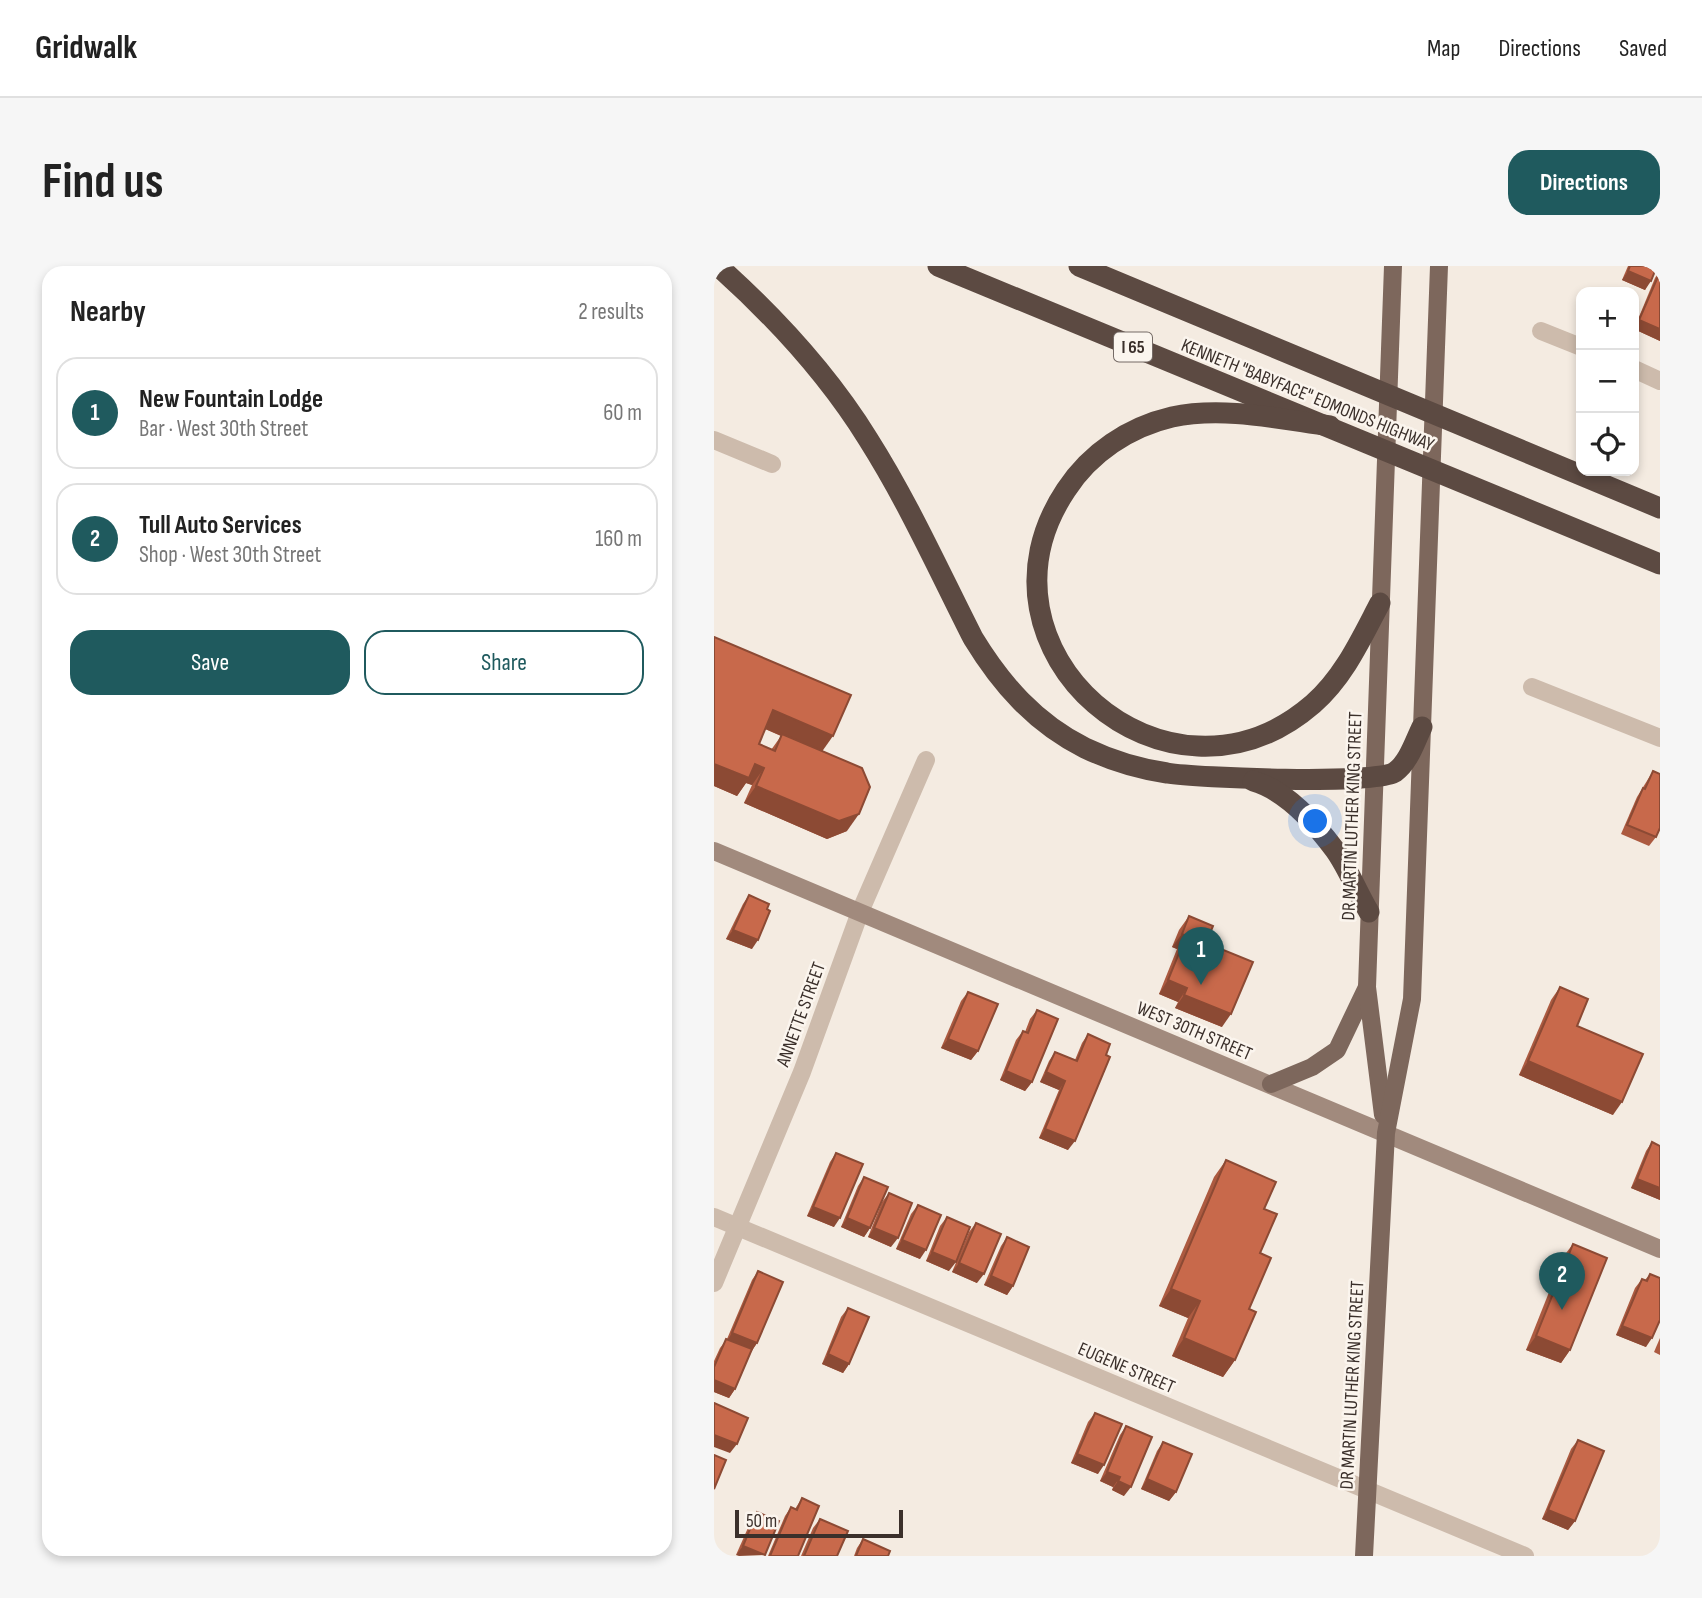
<!DOCTYPE html>
<html lang="en">
<head>
<meta charset="utf-8">
<style>
  :root { --surface:#fff; --page:#f6f6f6; --text:#222; --muted:#767676; --line:#e0e0e0; --accent:#1f5a5e }
  body { margin:0; font-family:"Sofia Sans Condensed",sans-serif; background:var(--page); color:var(--text) }
  .controls { position:absolute; right:21px; top:21px; display:grid; overflow:hidden; border-radius:14px; box-shadow:0 4px 10px #0003 }
  .controls button { width:63px; height:63px; display:grid; place-items:center; padding:0; border:0; border-bottom:2px solid var(--line); background:var(--surface); color:var(--text); font:35px sans-serif }
  .scale { position:absolute; left:21px; bottom:18px; width:168px; box-sizing:border-box; padding-left:7px; border:4px solid #3b302b; border-top:0; font-size:19px; line-height:24px; white-space:nowrap; color:#3b302b; -webkit-text-stroke:5px #fbf5ee; paint-order:stroke }
  .you { position:absolute; left:602px; top:556px; width:24px; height:24px; margin:-18px; border:5px solid #fff; border-radius:50%; background:#1a73e8; box-shadow:0 0 0 10px #1a73e833 }
  .badge { display:grid; place-items:center; width:46px; height:46px; border-radius:50%; background:var(--accent); color:#fff; font-size:23px; font-weight:700 }
  .pin { position:absolute; translate:-50% -58px; filter:drop-shadow(0 2px 4px #0008) }
  .pin::after { content:''; position:absolute; top:37px; width:24px; height:21px; background:inherit; clip-path:polygon(0 0,100% 0,50% 100%) }
  .list { margin:0; padding:0; list-style:none }
  h2 { display:flex; justify-content:space-between; align-items:center; height:91px; margin:0; padding:0 28px; font-size:30px }
  h2 small { font-size:23px; font-weight:400; color:var(--muted) }
  .list li { display:grid; grid-template-columns:46px 1fr auto; gap:21px; align-items:center; box-sizing:border-box; height:112px; margin:0 14px 14px; padding:0 14px; border:2px solid var(--line); border-radius:21px }
  .list b { display:block; font-size:26px; white-space:nowrap }
  .list p { margin:0; font-size:23px; white-space:nowrap; color:var(--muted) }
  .list em { font-size:23px; font-style:normal; color:var(--muted) }
  .actions { display:flex; gap:14px; padding:21px 28px }
  .actions a { flex:1; padding:16px 0; border:2px solid var(--accent); border-radius:21px; text-align:center; font-size:24px; color:var(--accent) }
  .actions .main { background:var(--accent); color:#fff }
  .icon { flex:none; width:38px; height:38px; fill:none; stroke:currentColor; stroke-width:2; stroke-linecap:round; stroke-linejoin:round }
  .map { position:relative; flex:none; width:946px; height:1290px; overflow:hidden; border-radius:21px }
  header { display:flex; align-items:center; gap:42px; box-sizing:border-box; height:98px; padding:0 35px; background:var(--surface); border-bottom:2px solid var(--line) }
  header strong { font-size:33px }
  nav { display:flex; gap:38px; margin-inline-start:auto; font-size:24px }
  .intro { display:flex; align-items:center; justify-content:space-between; box-sizing:border-box; height:168px; padding:0 42px }
  h1 { margin:0; font-size:49px }
  .button { padding:18px 32px; border-radius:21px; background:var(--accent); color:#fff; font-size:24px; font-weight:700 }
  main { display:flex; gap:42px; padding:0 42px }
  aside { flex:1; background:var(--surface); border-radius:21px; box-shadow:0 4px 10px #0003 }
  .map>svg:first-child { display:block }
  .lines { fill:none; stroke-linecap:round; stroke-linejoin:round }
  .street { stroke:#cdbbac; stroke-width:18 }
  .secondary { stroke:#a18a7d; stroke-width:18 }
  .primary { stroke:#7d675c; stroke-width:18 }
  .highway { stroke:#5c4a42; stroke-width:21 }
  .wall { fill:#ac5a40; fill-rule:evenodd }
  .shaded-wall { fill:#8c4a34 }
  .building { fill:#c8694b; stroke:#8c4a34; stroke-width:2 }
  .labels { text-anchor:middle; stroke-width:5; stroke-linejoin:round; paint-order:stroke }
  .shield { fill:#fbf5ee; stroke:#756b66; stroke-width:2 }
  .shield-label { font-size:18px; font-weight:bold; fill:#3b302b }
  .street-label { font-size:19px; fill:#3b302b; stroke:#fbf5ee }
</style>
</head>
<body>
<header>
<strong>Gridwalk</strong>
<nav><a>Map</a><a>Directions</a><a>Saved</a></nav>
</header>
<div class="intro"><h1>Find us</h1><a class="button">Directions</a></div>
<main>
<aside>
<h2>Nearby<small>2 results</small></h2>
<ul class="list">
<li><span class="badge">1</span><div><b>New Fountain Lodge</b><p>Bar · West 30th Street</p></div><em>60 m</em></li>
<li><span class="badge">2</span><div><b>Tull Auto Services</b><p>Shop · West 30th Street</p></div><em>160 m</em></li>
</ul>
<div class="actions"><a class="main">Save</a><a>Share</a></div>
</aside>
<div class="map">
<svg width="946" height="1290" viewBox="0 0 946 1290">
  <rect width="100%" height="100%" fill="#f4ebe1"/>
  <g class="lines">
    <!-- street -->
    <g class="street">
      <path d="M 827,65 L 867,81"/>
      <path d="M 920,103 L 946,115"/>
      <path d="M 0,174 L 58,198"/>
      <path d="M 818,421 L 946,472"/>
      <path d="M 0,951 L 811,1290"/>
      <path d="M 0,1017 L 88,806 L 146,646 L 212,494"/>
    </g>
    <!-- secondary -->
    <path class="secondary" d="M 0,585 L 946,983"/>
    <!-- primary -->
    <g class="primary">
      <path d="M 557,818 L 598,801 L 623,784 L 653,721"/>
      <path d="M 669,849 L 653,721 L 679,0"/>
      <path d="M 650,1290 L 672,867 L 698,733 L 725,0"/>
    </g>
    <!-- highway -->
    <g class="highway">
      <path d="M 4,0 C 61,51 113,107 154,173 C 194,236 225,305 259,372 C 287,418 321,457 371,482 C 396,494 425,503 453,507 C 483,512 662,519 681,506 C 695,496 701,475 708,461"/>
      <path d="M 224,0 L 946,298"/>
      <path d="M 365,0 L 946,242"/>
      <path d="M 616,160 C 565,153 509,140 458,151 C 415,161 376,187 352,224 C 246,383 453,564 599,438 C 630,411 647,373 666,337"/>
      <path d="M 539,515 C 571,524 601,557 621,584 C 634,602 643,626 655,646"/>
    </g>
  </g>
  <!-- wall -->
  <g class="wall">
    <path d="M 914,0 L 943,0 L 931,24 L 908,14 Z"/>
    <path d="M 946,4 L 946,75 L 920,63 L 941,12 Z"/>
    <path d="M 0,371 L 108,485 L 133,565 L 113,573 L 30,537 L 38,519 L 32,517 L 23,530 L 0,520 ZM 51,463 L 67,470 L 57,484 L 45,478 Z"/>
    <path d="M 939,505 L 942,571 L 935,580 L 907,568 L 923,531 Z"/>
    <path d="M 35,629 L 38,683 L 12,673 L 29,638 Z"/>
    <path d="M 475,650 L 492,677 L 508,761 L 461,742 L 464,736 L 445,728 L 463,683 L 458,681 L 465,664 Z"/>
    <path d="M 846,721 L 863,760 L 899,849 L 805,809 L 837,734 Z"/>
    <path d="M 254,726 L 264,785 L 257,794 L 227,782 L 247,735 Z"/>
    <path d="M 323,744 L 318,816 L 311,825 L 286,814 L 302,774 L 309,765 L 311,766 L 316,753 Z"/>
    <path d="M 374,768 L 354,884 L 325,872 L 345,824 L 326,816 L 335,795 L 341,786 L 361,794 L 368,777 Z"/>
    <path d="M 938,876 L 946,880 L 946,934 L 917,922 L 932,885 Z"/>
    <path d="M 122,887 L 120,961 L 93,950 L 116,896 Z"/>
    <path d="M 512,894 L 550,943 L 546,987 L 535,1043 L 521,1094 L 509,1111 L 458,1090 L 474,1052 L 445,1040 L 500,911 Z"/>
    <path d="M 150,911 L 156,962 L 150,971 L 127,961 L 144,920 Z"/>
    <path d="M 175,927 L 177,981 L 154,971 L 168,936 Z"/>
    <path d="M 204,939 L 206,993 L 182,983 L 197,948 Z"/>
    <path d="M 233,951 L 235,1005 L 212,995 L 226,960 Z"/>
    <path d="M 262,957 L 263,1017 L 238,1006 L 255,966 Z"/>
    <path d="M 293,971 L 299,1020 L 293,1029 L 270,1019 L 287,980 Z"/>
    <path d="M 859,978 L 856,1084 L 847,1097 L 812,1084 L 849,991 Z"/>
    <path d="M 44,1005 L 43,1077 L 37,1086 L 21,1123 L 15,1132 L 0,1126 L 0,1095 L 6,1082 L 13,1073 L 38,1014 Z"/>
    <path d="M 936,1008 L 932,1081 L 902,1069 L 921,1022 L 928,1013 L 931,1014 Z"/>
    <path d="M 134,1042 L 135,1098 L 129,1107 L 108,1098 L 127,1051 Z"/>
    <path d="M 946,1072 L 946,1089 L 940,1086 Z"/>
    <path d="M 381,1147 L 384,1208 L 357,1197 L 374,1156 Z"/>
    <path d="M 412,1160 L 410,1230 L 398,1224 L 399,1221 L 386,1215 L 406,1169 Z"/>
    <path d="M 864,1174 L 861,1255 L 854,1264 L 828,1253 L 857,1183 Z"/>
    <path d="M 449,1176 L 462,1226 L 455,1235 L 427,1223 L 443,1185 Z"/>
    <path d="M 88,1232 L 84,1290 L 54,1290 L 71,1250 L 77,1241 L 81,1243 Z"/>
    <path d="M 43,1246 L 65,1255 L 22,1289 L 37,1255 Z"/>
    <path d="M 106,1253 L 123,1290 L 87,1290 L 99,1262 Z"/>
    <path d="M 149,1273 L 174,1290 L 140,1290 L 143,1282 Z"/>
  </g>
  <!-- shaded-wall -->
  <g class="shaded-wall">
    <path d="M 914,5 L 937,15 L 931,24 L 908,14 Z"/>
    <path d="M 925,54 L 946,63 L 946,75 L 920,63 Z"/>
    <path d="M 59,444 L 119,470 L 107,487 L 47,461 Z"/>
    <path d="M 0,498 L 41,498 L 50,502 L 38,519 L 32,517 L 23,530 L 0,520 Z"/>
    <path d="M 42,520 L 145,548 L 133,565 L 113,573 L 30,537 Z"/>
    <path d="M 19,664 L 44,674 L 38,683 L 12,673 Z"/>
    <path d="M 468,668 L 472,670 L 463,683 L 458,681 Z"/>
    <path d="M 454,714 L 473,722 L 464,736 L 445,728 Z"/>
    <path d="M 470,729 L 517,748 L 508,761 L 461,742 Z"/>
    <path d="M 234,773 L 264,785 L 257,794 L 227,782 Z"/>
    <path d="M 814,795 L 908,836 L 899,849 L 805,809 Z"/>
    <path d="M 292,805 L 318,816 L 311,825 L 286,814 Z"/>
    <path d="M 332,806 L 351,815 L 345,824 L 326,816 Z"/>
    <path d="M 331,863 L 361,875 L 354,884 L 325,872 Z"/>
    <path d="M 923,913 L 946,922 L 946,934 L 917,922 Z"/>
    <path d="M 99,941 L 126,952 L 120,961 L 93,950 Z"/>
    <path d="M 133,952 L 156,962 L 150,971 L 127,961 Z"/>
    <path d="M 160,962 L 184,972 L 177,981 L 154,971 Z"/>
    <path d="M 188,974 L 212,984 L 206,993 L 182,983 Z"/>
    <path d="M 218,986 L 242,996 L 235,1005 L 212,995 Z"/>
    <path d="M 245,997 L 270,1008 L 263,1017 L 238,1006 Z"/>
    <path d="M 277,1010 L 299,1020 L 293,1029 L 270,1019 Z"/>
    <path d="M 457,1023 L 486,1035 L 474,1052 L 445,1040 Z"/>
    <path d="M 908,1060 L 938,1072 L 932,1081 L 902,1069 Z"/>
    <path d="M 18,1067 L 43,1077 L 37,1086 L 12,1076 Z"/>
    <path d="M 822,1070 L 856,1084 L 847,1097 L 812,1084 Z"/>
    <path d="M 470,1072 L 521,1094 L 509,1111 L 458,1090 Z"/>
    <path d="M 114,1088 L 135,1098 L 129,1107 L 108,1098 Z"/>
    <path d="M 0,1114 L 21,1123 L 15,1132 L 0,1126 Z"/>
    <path d="M 0,1169 L 23,1178 L 16,1187 L 0,1181 Z"/>
    <path d="M 363,1188 L 390,1199 L 384,1208 L 357,1197 Z"/>
    <path d="M 393,1206 L 406,1211 L 399,1221 L 386,1215 Z"/>
    <path d="M 433,1213 L 462,1226 L 455,1235 L 427,1223 Z"/>
    <path d="M 404,1215 L 417,1221 L 410,1230 L 398,1224 Z"/>
    <path d="M 834,1244 L 861,1255 L 854,1264 L 828,1253 Z"/>
    <path d="M 29,1280 L 51,1289 L 25,1290 L 22,1289 Z"/>
  </g>
  <!-- building -->
  <g class="building">
    <path d="M 916,0 L 943,0 L 937,15 L 914,5 Z"/>
    <path d="M 946,6 L 946,63 L 925,54 Z"/>
    <path d="M 0,371 L 137,429 L 119,470 L 59,444 L 45,478 L 61,485 L 68,468 L 148,502 L 156,521 L 145,548 L 125,555 L 42,520 L 50,502 L 41,498 L 35,512 L 0,498 Z"/>
    <path d="M 939,505 L 946,508 L 946,562 L 942,571 L 913,559 L 929,522 L 931,523 Z"/>
    <path d="M 35,629 L 55,638 L 53,643 L 56,645 L 44,674 L 19,664 Z"/>
    <path d="M 475,650 L 499,660 L 492,677 L 539,696 L 517,748 L 470,729 L 473,722 L 454,714 L 472,670 L 468,668 Z"/>
    <path d="M 846,721 L 874,733 L 863,760 L 929,788 L 908,836 L 814,795 Z"/>
    <path d="M 254,726 L 284,738 L 264,785 L 234,773 Z"/>
    <path d="M 323,744 L 344,753 L 318,816 L 292,805 L 309,765 L 314,767 Z"/>
    <path d="M 374,768 L 396,778 L 392,789 L 396,791 L 361,875 L 331,863 L 351,815 L 332,806 L 341,786 L 363,795 Z"/>
    <path d="M 938,876 L 946,880 L 946,922 L 923,913 Z"/>
    <path d="M 122,887 L 149,898 L 126,952 L 99,941 Z"/>
    <path d="M 512,894 L 562,916 L 550,943 L 563,948 L 546,987 L 557,992 L 535,1043 L 542,1046 L 521,1094 L 470,1072 L 486,1035 L 457,1023 Z"/>
    <path d="M 150,911 L 174,921 L 156,962 L 133,952 Z"/>
    <path d="M 175,927 L 198,937 L 184,972 L 160,962 Z"/>
    <path d="M 204,939 L 227,949 L 212,984 L 188,974 Z"/>
    <path d="M 233,951 L 256,961 L 242,996 L 218,986 Z"/>
    <path d="M 262,957 L 287,968 L 270,1008 L 245,997 Z"/>
    <path d="M 293,971 L 315,981 L 299,1020 L 277,1010 Z"/>
    <path d="M 859,978 L 893,992 L 856,1084 L 822,1070 Z"/>
    <path d="M 44,1005 L 69,1016 L 43,1077 L 18,1067 Z"/>
    <path d="M 936,1008 L 946,1012 L 946,1054 L 938,1072 L 908,1060 L 928,1013 L 933,1015 Z"/>
    <path d="M 134,1042 L 155,1051 L 135,1098 L 114,1088 Z"/>
    <path d="M 12,1073 L 38,1083 L 21,1123 L 0,1114 L 0,1101 Z"/>
    <path d="M 0,1137 L 34,1152 L 23,1178 L 0,1169 Z"/>
    <path d="M 381,1147 L 408,1158 L 390,1199 L 363,1188 Z"/>
    <path d="M 412,1160 L 438,1171 L 417,1221 L 404,1215 L 406,1211 L 393,1206 Z"/>
    <path d="M 864,1174 L 890,1185 L 861,1255 L 834,1244 Z"/>
    <path d="M 449,1176 L 478,1188 L 462,1226 L 433,1213 Z"/>
    <path d="M 0,1189 L 12,1194 L 0,1223 Z"/>
    <path d="M 88,1232 L 105,1240 L 84,1290 L 56,1290 L 77,1241 L 83,1244 Z"/>
    <path d="M 43,1246 L 65,1255 L 51,1289 L 29,1280 Z"/>
    <path d="M 106,1253 L 134,1265 L 123,1290 L 90,1290 Z"/>
    <path d="M 149,1273 L 176,1285 L 174,1290 L 142,1290 Z"/>
  </g>
  <g class="labels">
    <!-- shield labels -->
    <rect class="shield" x="400" y="66.5" width="38" height="29" rx="5"/>
    <g class="shield-label">
      <text x="419" y="87">I 65</text>
    </g>
    <!-- street labels -->
    <g class="street-label">
      <text transform="translate(594 128) rotate(22)" y="7">KENNETH "BABYFACE" EDMONDS HIGHWAY</text>
      <text transform="translate(637 550) rotate(-88)" y="7">DR MARTIN LUTHER KING STREET</text>
      <text transform="translate(86 748) rotate(-70)" y="7">ANNETTE STREET</text>
      <text transform="translate(481 764) rotate(23)" y="7">WEST 30TH STREET</text>
      <text transform="translate(413 1101) rotate(23)" y="7">EUGENE STREET</text>
      <text transform="translate(637 1119) rotate(-87)" y="7">DR MARTIN LUTHER KING STREET</text>
    </g>
  </g>
</svg>
<div class="controls">
<button>+</button>
<button>−</button>
<button><svg class="icon" aria-label="locate" viewBox="0 0 24 24"><circle cx="12" cy="12" r="6"/><path d="M12 2v4M12 18v4M2 12h4M18 12h4"/></svg></button>
</div>
<div class="scale">50 m</div>
<div class="you"></div>
<div class="pin badge" style="left:487px;top:719px">1</div>
<div class="pin badge" style="left:848px;top:1044px">2</div>
</div>
</main>
</body>
</html>
